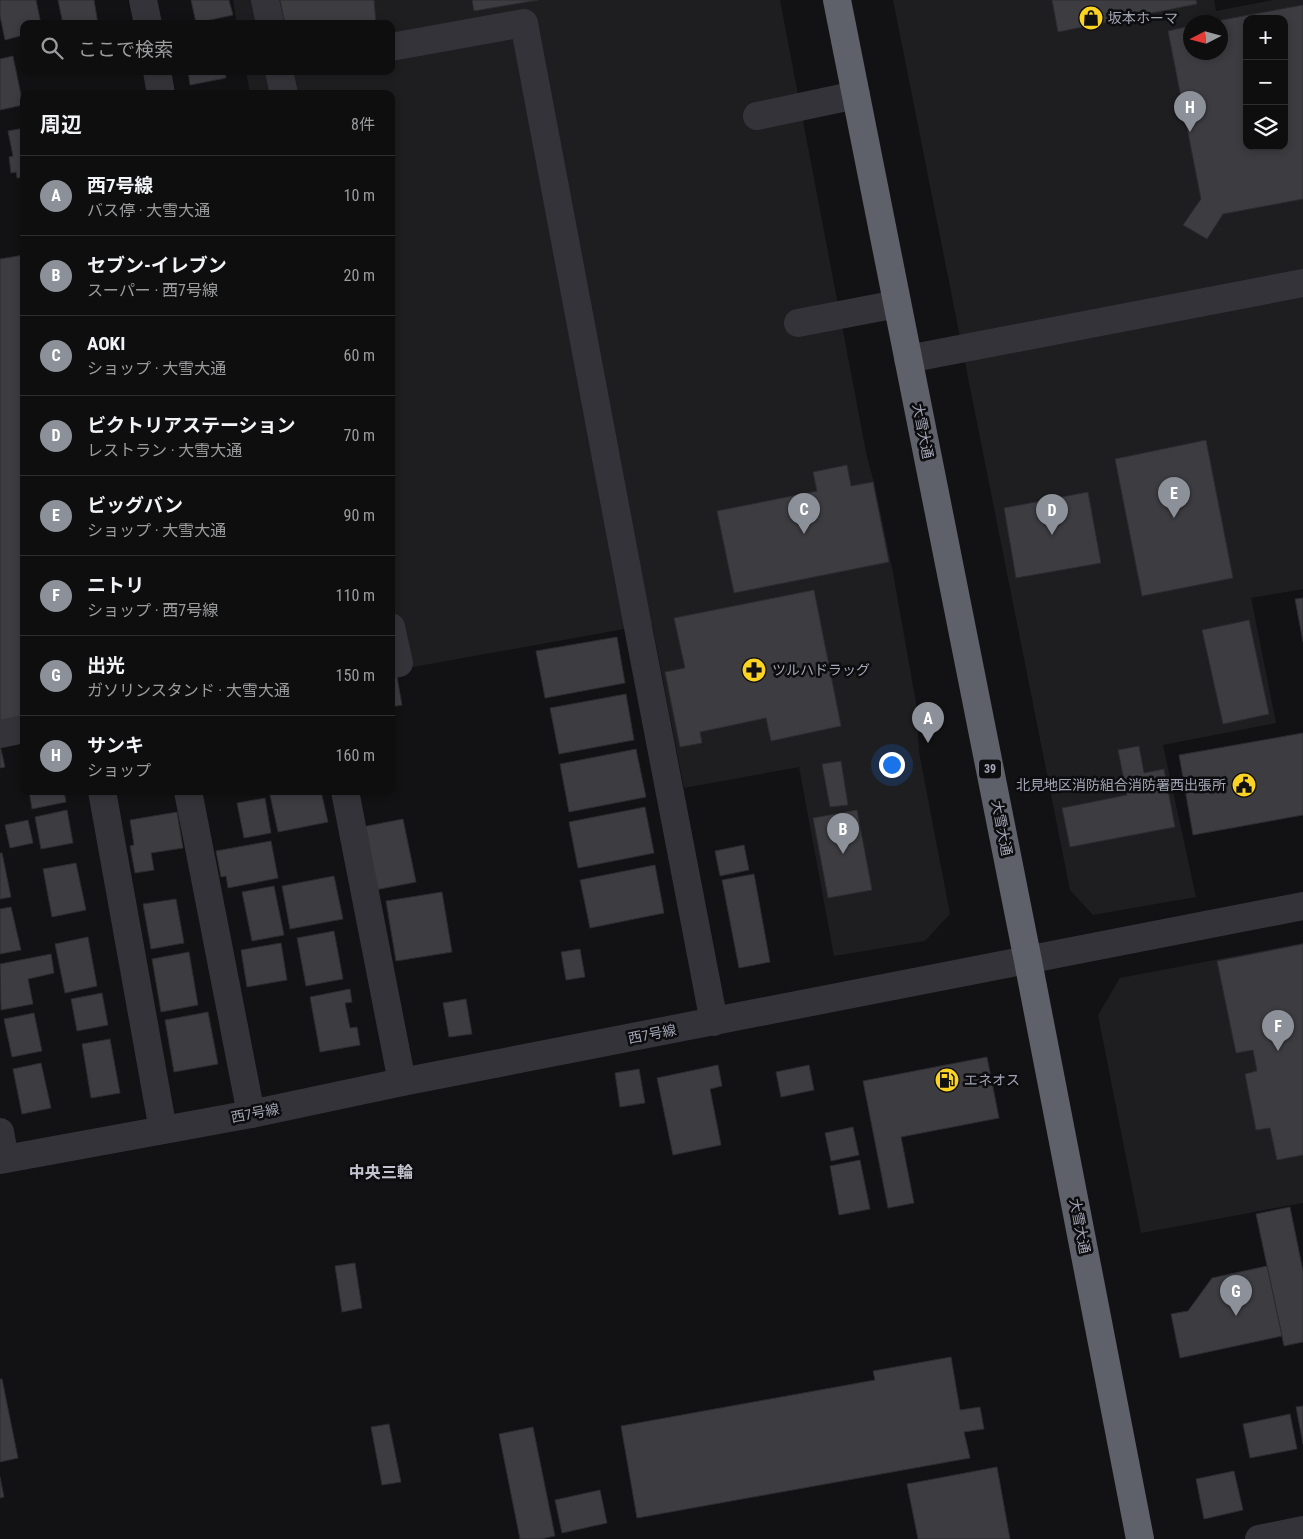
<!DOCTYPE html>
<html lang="ja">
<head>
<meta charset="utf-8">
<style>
  :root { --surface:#0e0e0f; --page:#171718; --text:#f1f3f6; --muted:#9b9c9e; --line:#2e2e2f; --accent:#8c9099 }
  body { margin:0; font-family:"Roboto Condensed","Noto Sans JP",sans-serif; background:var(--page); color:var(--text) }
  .controls { position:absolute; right:15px; top:15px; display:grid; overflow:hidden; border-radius:10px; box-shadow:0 2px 8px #0003 }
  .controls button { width:45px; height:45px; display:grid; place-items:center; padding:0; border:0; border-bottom:1px solid var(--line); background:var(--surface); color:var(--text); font:25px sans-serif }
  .compass { position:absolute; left:1183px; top:15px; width:45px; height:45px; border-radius:50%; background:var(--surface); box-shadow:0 2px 8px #0003; rotate:264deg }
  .you { position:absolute; left:891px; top:764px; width:18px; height:18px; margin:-12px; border:4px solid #fff; border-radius:50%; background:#1a73e8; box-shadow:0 0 0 8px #1a73e833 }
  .badge { display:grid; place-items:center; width:32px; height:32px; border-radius:50%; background:var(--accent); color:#fff; font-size:16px; font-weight:700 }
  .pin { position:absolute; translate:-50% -41px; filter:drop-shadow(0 1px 2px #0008) }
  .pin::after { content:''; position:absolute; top:26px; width:18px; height:15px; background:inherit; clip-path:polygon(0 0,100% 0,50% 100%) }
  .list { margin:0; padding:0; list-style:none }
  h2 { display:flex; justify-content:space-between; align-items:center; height:65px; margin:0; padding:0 20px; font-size:21px }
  h2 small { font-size:16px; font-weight:400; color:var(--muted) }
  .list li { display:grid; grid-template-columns:32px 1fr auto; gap:15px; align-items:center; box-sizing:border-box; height:80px; padding:0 20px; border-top:1px solid var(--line) }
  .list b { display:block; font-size:19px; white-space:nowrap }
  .list p { margin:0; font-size:16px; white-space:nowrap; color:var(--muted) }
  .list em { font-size:16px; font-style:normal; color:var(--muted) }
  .icon { flex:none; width:28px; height:28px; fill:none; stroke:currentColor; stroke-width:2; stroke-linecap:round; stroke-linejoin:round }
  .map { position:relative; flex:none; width:1303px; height:1539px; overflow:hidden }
  .search { position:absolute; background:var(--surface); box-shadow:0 2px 8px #0003; left:20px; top:20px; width:375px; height:55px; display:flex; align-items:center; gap:12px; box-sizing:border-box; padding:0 18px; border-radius:10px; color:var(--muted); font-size:19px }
  .panel { position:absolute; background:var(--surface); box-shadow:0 2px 8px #0003; left:20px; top:90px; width:375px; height:705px; border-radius:10px }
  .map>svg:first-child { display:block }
  .built { fill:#1e1e21; fill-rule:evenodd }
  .building { fill:#3c3c41; stroke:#2c2c30; fill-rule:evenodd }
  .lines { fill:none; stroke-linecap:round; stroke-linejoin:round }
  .minor { stroke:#333339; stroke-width:28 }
  .highway { stroke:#5e606a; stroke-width:28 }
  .labels { text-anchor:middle; stroke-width:5; stroke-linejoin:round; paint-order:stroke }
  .shield { fill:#0d0d0f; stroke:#757783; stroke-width:1 }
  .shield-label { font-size:12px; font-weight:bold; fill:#a2a5b5 }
  .poi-label { font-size:14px; fill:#a2a5b5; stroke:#0d0d0f; text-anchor:start }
  .street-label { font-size:14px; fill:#a2a5b5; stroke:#0d0d0f }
  .quarter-label { font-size:16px; font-weight:bold; fill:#c4c5d1; stroke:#0d0d0f }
</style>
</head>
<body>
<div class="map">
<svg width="1303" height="1539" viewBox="0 0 1303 1539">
  <rect width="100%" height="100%" fill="#121214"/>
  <!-- built -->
  <g class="built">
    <path d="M 233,0 L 780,0 L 867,457 L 874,482 L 893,573 L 916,703 L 919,752 L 950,914 L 925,941 L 834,956 L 799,767 L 684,788 L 652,624 L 391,671 L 391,94 L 250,94 L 246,71 L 391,71 L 391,24 L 237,24 Z"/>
    <path d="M 893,0 L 1214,0 L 1216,11 L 1273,0 L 1303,0 L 1303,589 L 1251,598 L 1276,723 L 1163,745 L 1196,897 L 1093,915 L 1070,890 ZM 1247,19 L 1284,19 L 1284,146 L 1247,146 ZM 1190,22 L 1220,22 L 1220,52 L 1190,52 Z"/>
    <path d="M 1303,943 L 1303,1203 L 1141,1233 L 1098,1015 L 1120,978 Z"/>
  </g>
  <!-- building -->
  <g class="building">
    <path d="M 0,0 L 36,0 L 41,24 L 24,24 L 24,35 L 5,40 L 0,16 Z"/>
    <path d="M 58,0 L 94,0 L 98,24 L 63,24 Z"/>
    <path d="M 191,0 L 229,0 L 233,15 L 196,23 Z"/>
    <path d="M 280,0 L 374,0 L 376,24 L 285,24 Z"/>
    <path d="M 472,0 L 538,0 L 474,11 Z"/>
    <path d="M 1052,0 L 1196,0 L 1197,4 L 1058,32 Z"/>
    <path d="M 1303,5 L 1303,199 L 1223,214 L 1207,239 L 1183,225 L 1201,199 L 1168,31 L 1190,26 L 1190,52 L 1220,52 L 1220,22 L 1211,22 ZM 1247,19 L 1284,19 L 1284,146 L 1247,146 Z"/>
    <path d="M 13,56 L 23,105 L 0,110 L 0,59 Z"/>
    <path d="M 188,71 L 225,71 L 226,78 L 190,85 Z"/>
    <path d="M 24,128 L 24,177 L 17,178 L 16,172 L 11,173 L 9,157 L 13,156 L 8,131 Z"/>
    <path d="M 24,255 L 24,723 L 0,728 L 0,259 Z"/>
    <path d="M 1206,440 L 1233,578 L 1142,596 L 1115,459 Z"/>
    <path d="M 847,465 L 851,486 L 873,482 L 889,562 L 734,593 L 717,511 L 817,491 L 813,472 Z"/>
    <path d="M 1088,492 L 1101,563 L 1016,578 L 1004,508 Z"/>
    <path d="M 814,590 L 841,726 L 771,741 L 766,718 L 700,732 L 702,743 L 680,747 L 665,672 L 685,668 L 674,618 Z"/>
    <path d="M 1303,598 L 1303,642 L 1295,599 Z"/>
    <path d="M 1249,620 L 1269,714 L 1223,724 L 1202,630 Z"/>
    <path d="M 617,637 L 625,683 L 545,698 L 536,651 Z"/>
    <path d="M 397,677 L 402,705 L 391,707 L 391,678 Z"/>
    <path d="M 626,694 L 634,740 L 559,754 L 550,708 Z"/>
    <path d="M 1303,733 L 1303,815 L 1193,835 L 1179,755 Z"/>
    <path d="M 0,745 L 5,767 L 0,768 Z"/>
    <path d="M 1139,746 L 1144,773 L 1164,769 L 1175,827 L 1070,847 L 1062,808 L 1127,795 L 1118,750 Z"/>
    <path d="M 636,749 L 646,797 L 569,812 L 560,764 Z"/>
    <path d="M 841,761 L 848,805 L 830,807 L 822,764 Z"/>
    <path d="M 29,791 L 64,791 L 66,802 L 32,809 Z"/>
    <path d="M 287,791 L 321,791 L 328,822 L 278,832 L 270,795 Z"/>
    <path d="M 265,798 L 271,833 L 244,838 L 237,803 Z"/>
    <path d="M 645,807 L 654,853 L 578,868 L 569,822 Z"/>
    <path d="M 67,810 L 73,843 L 41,849 L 35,817 Z"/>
    <path d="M 857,810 L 872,890 L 828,898 L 813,818 Z"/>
    <path d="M 177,812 L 183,848 L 151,853 L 154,870 L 135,873 L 130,846 L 134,845 L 130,820 Z"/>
    <path d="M 403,819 L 416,882 L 375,890 L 362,827 Z"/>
    <path d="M 28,820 L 33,843 L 10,848 L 5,825 Z"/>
    <path d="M 271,841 L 278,878 L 228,888 L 226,876 L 221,877 L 216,851 Z"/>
    <path d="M 744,845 L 749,870 L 720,876 L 715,851 Z"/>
    <path d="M 0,853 L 2,853 L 11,897 L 0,899 Z"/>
    <path d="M 76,863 L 86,910 L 52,917 L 43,869 Z"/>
    <path d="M 655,865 L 664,913 L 590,928 L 580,880 Z"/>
    <path d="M 754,874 L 770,962 L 739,968 L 722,880 Z"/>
    <path d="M 334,876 L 343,919 L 290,929 L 282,886 Z"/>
    <path d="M 274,886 L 284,935 L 252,941 L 242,892 Z"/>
    <path d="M 442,892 L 452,952 L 396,961 L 386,901 Z"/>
    <path d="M 176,899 L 184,943 L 151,949 L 143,904 Z"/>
    <path d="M 11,907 L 21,950 L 0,954 L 0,909 Z"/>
    <path d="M 334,931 L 343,979 L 306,986 L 297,938 Z"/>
    <path d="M 88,937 L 97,986 L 65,993 L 55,944 Z"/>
    <path d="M 281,943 L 287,980 L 247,987 L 241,950 Z"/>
    <path d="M 1303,944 L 1303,1155 L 1277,1160 L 1270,1128 L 1256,1130 L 1245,1074 L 1257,1071 L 1253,1050 L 1236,1053 L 1217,961 Z"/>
    <path d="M 580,949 L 585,977 L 566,980 L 561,952 Z"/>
    <path d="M 189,952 L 198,1005 L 161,1012 L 152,959 Z"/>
    <path d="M 51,954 L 54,973 L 28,979 L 33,1004 L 1,1010 L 0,964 Z"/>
    <path d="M 350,989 L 352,1002 L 345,1003 L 350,1028 L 357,1027 L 360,1045 L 320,1052 L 310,997 Z"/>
    <path d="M 102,993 L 108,1025 L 77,1031 L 71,999 Z"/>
    <path d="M 466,999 L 472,1034 L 449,1037 L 443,1003 Z"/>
    <path d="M 208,1012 L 218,1064 L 174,1072 L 165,1020 Z"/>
    <path d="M 34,1013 L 42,1051 L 12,1057 L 4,1019 Z"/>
    <path d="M 110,1039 L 120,1093 L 91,1098 L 82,1044 Z"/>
    <path d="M 987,1057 L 999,1118 L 901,1137 L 914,1203 L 888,1208 L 863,1081 Z"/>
    <path d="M 41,1063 L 51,1108 L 22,1114 L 13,1069 Z"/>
    <path d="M 718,1065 L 722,1086 L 710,1089 L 721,1145 L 673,1155 L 657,1078 Z"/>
    <path d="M 809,1065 L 814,1090 L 781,1097 L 776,1072 Z"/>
    <path d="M 639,1069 L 645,1103 L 620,1107 L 615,1073 Z"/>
    <path d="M 853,1127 L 859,1155 L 831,1161 L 825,1133 Z"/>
    <path d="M 860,1160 L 870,1209 L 839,1215 L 830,1166 Z"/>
    <path d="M 1290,1207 L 1303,1271 L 1303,1342 L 1284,1346 L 1256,1214 Z"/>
    <path d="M 355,1263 L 362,1308 L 342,1312 L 335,1266 Z"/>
    <path d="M 1267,1266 L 1282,1336 L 1180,1358 L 1171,1314 L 1188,1311 L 1212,1278 Z"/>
    <path d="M 951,1357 L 960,1410 L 980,1407 L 984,1429 L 964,1432 L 970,1458 L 637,1518 L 621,1426 L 875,1380 L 873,1371 Z"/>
    <path d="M 0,1379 L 2,1379 L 18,1458 L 0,1462 Z"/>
    <path d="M 1303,1406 L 1303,1444 L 1296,1407 Z"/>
    <path d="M 1290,1414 L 1297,1449 L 1250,1458 L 1243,1424 Z"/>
    <path d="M 389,1424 L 401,1482 L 382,1485 L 371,1427 Z"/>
    <path d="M 533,1427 L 555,1536 L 541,1539 L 520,1539 L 499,1434 Z"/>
    <path d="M 997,1467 L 1010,1539 L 918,1539 L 907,1484 Z"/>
    <path d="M 1234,1471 L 1243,1510 L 1204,1519 L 1196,1479 Z"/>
    <path d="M 0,1477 L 4,1497 L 0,1498 Z"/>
    <path d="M 600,1490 L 607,1523 L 562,1533 L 555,1500 Z"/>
  </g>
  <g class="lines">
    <!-- minor -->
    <g class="minor">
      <path d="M 143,0 L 148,24"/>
      <path d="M 265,0 L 270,24"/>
      <path d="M 391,47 L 524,23 L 637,622 L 714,1022"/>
      <path d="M 157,71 L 161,94"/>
      <path d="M 279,71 L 284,94"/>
      <path d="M 757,116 L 856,95"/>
      <path d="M 798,323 L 897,304"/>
      <path d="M 908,359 L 1303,283"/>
      <path d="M 391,627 L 399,663 L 391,664"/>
      <path d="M 0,734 L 24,729"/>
      <path d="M 102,791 L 163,1130"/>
      <path d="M 188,791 L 251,1114"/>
      <path d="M 345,791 L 402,1082"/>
      <path d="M 0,1132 L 5,1159"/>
      <path d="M 0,1160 L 251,1114 L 402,1082 L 1303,906"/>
      <path d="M 1259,1539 L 1303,1530"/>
    </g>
    <!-- highway -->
    <path class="highway" d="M 837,0 L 1028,961 L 1140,1539"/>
  </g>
  <!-- icons -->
  <defs>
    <symbol id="shop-disc" viewBox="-11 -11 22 22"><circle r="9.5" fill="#fbd322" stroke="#0d0d0f"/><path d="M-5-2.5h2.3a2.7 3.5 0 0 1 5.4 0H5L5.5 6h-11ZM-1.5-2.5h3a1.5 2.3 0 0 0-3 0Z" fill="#111"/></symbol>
    <symbol id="pharmacy-disc" viewBox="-11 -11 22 22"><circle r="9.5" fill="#fbd322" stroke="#0d0d0f"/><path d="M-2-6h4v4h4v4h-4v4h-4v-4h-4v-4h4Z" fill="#111"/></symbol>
    <symbol id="civic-disc" viewBox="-11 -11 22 22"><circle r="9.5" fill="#fbd322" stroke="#0d0d0f"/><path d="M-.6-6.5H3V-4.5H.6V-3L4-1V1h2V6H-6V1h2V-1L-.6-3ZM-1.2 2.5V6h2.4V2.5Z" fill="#111"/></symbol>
    <symbol id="fuel-disc" viewBox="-11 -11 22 22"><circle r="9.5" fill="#fbd322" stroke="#0d0d0f"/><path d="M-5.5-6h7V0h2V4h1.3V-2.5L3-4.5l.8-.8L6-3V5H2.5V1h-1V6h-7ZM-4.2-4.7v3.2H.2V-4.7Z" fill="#111"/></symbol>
  </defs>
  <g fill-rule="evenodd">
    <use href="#shop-disc" x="1077" y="4" width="28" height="28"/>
    <use href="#pharmacy-disc" x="740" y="656" width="28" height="28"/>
    <use href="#civic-disc" x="1230" y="771" width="28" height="28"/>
    <use href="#fuel-disc" x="933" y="1066" width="28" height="28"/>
  </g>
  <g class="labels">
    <!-- shield labels -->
    <rect class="shield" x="979" y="759.5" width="22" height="19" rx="4"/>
    <g class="shield-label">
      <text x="990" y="773">39</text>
    </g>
    <!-- poi labels -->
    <g class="poi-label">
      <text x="1108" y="23">坂本ホーマ</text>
      <text x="772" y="675">ツルハドラッグ</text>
      <text x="1226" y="790" text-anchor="end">北見地区消防組合消防署西出張所</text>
      <text x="964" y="1085">エネオス</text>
    </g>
    <!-- street labels -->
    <g class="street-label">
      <text transform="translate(923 431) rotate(79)" y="5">大雪大通</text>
      <text transform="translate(1002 828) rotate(79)" y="5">大雪大通</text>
      <text transform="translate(652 1034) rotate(-11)" y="5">西7号線</text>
      <text transform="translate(255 1113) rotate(-11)" y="5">西7号線</text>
      <text transform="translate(1080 1226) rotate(79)" y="5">大雪大通</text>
    </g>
    <!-- quarter labels -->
    <g class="quarter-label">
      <text x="381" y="1178">中央三輪</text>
    </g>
  </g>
</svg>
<div class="controls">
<button>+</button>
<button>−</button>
<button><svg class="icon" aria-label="layers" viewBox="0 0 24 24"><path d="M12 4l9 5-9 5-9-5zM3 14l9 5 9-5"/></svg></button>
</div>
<svg class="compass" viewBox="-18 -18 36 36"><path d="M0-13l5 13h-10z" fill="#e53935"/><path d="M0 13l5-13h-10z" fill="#9b9c9e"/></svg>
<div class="you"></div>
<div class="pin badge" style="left:928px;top:743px">A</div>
<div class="pin badge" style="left:843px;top:854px">B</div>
<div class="pin badge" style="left:804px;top:534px">C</div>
<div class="pin badge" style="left:1052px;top:535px">D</div>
<div class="pin badge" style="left:1174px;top:518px">E</div>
<div class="pin badge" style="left:1278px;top:1051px">F</div>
<div class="pin badge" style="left:1236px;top:1316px">G</div>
<div class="pin badge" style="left:1190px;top:132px">H</div>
<div class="search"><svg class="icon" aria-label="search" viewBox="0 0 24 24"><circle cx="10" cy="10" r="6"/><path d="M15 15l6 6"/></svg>ここで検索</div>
<section class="panel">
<h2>周辺<small>8件</small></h2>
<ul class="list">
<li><span class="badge">A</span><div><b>西7号線</b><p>バス停 · 大雪大通</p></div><em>10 m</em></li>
<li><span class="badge">B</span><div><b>セブン-イレブン</b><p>スーパー · 西7号線</p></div><em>20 m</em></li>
<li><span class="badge">C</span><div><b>AOKI</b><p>ショップ · 大雪大通</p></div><em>60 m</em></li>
<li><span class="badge">D</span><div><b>ビクトリアステーション</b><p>レストラン · 大雪大通</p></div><em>70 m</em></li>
<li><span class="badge">E</span><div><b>ビッグバン</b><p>ショップ · 大雪大通</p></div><em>90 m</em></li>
<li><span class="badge">F</span><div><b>ニトリ</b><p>ショップ · 西7号線</p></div><em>110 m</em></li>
<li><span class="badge">G</span><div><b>出光</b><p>ガソリンスタンド · 大雪大通</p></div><em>150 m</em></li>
<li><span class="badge">H</span><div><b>サンキ</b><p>ショップ</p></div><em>160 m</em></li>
</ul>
</section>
</div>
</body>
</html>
